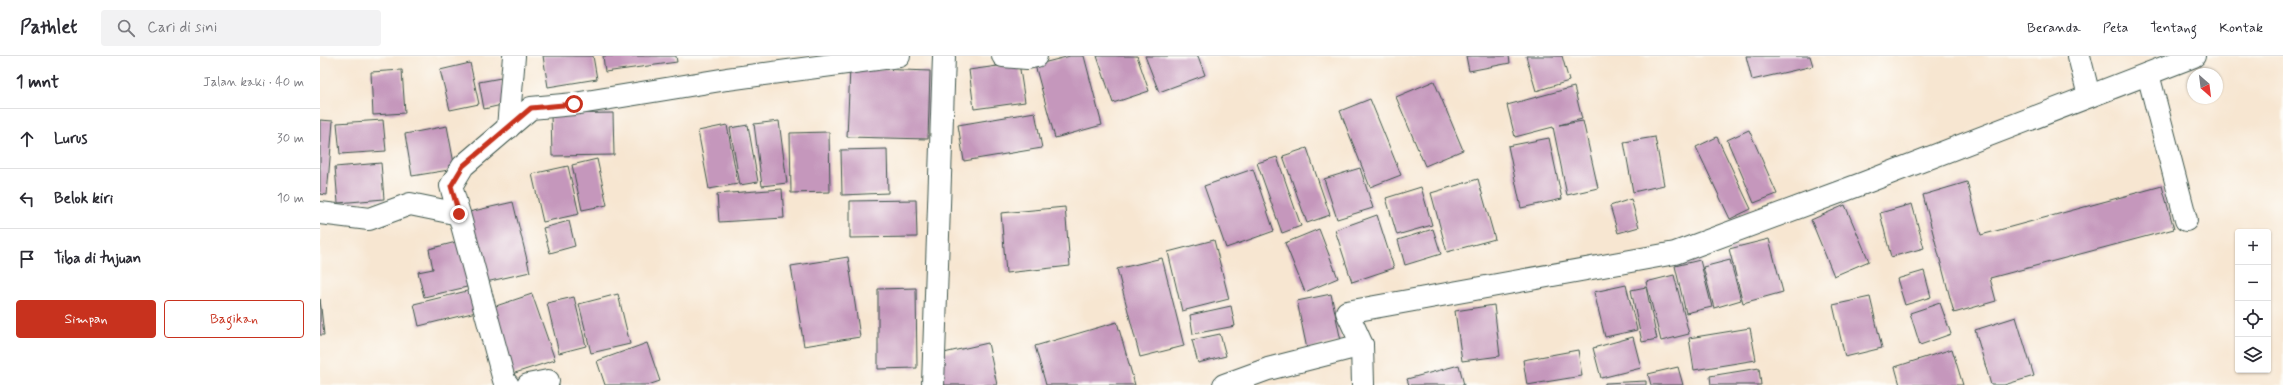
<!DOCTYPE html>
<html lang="id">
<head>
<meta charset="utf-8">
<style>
  :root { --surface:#fff; --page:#f2f2f3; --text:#2b2b33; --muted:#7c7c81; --line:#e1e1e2; --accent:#c8321e }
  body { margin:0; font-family:Mynerve,sans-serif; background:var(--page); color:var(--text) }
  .controls { position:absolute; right:12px; bottom:12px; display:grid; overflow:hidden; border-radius:4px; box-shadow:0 1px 3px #0004 }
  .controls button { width:36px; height:36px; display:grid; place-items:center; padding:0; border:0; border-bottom:1px solid var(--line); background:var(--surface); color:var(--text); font:20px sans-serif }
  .compass { position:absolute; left:1867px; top:12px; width:36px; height:36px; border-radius:50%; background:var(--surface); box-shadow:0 1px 3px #0004; rotate:152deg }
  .stop { position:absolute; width:12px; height:12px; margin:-9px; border:3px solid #c8321e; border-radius:50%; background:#fff }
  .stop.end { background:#c8321e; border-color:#fff; box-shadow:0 1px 4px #0008 }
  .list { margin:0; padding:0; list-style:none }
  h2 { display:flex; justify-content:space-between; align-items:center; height:52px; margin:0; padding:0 16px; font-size:17px }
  h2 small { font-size:13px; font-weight:400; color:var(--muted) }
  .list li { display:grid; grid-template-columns:26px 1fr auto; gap:12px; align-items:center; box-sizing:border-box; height:60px; padding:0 16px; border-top:1px solid var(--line) }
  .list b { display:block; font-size:15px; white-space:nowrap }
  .list em { font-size:13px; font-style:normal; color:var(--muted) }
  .actions { display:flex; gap:8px; padding:12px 16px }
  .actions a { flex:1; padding:9px 0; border:1px solid var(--accent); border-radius:4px; text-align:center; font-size:14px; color:var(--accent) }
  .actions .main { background:var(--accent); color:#fff }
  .icon { flex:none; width:22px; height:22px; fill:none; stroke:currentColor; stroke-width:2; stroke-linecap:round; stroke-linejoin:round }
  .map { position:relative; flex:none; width:1963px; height:329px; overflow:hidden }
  header { display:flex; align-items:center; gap:24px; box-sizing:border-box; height:56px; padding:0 20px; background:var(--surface); border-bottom:1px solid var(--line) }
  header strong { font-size:19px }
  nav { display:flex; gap:22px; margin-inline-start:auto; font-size:14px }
  .search { width:280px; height:36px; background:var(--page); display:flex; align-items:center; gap:10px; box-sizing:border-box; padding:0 14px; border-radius:4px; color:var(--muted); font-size:15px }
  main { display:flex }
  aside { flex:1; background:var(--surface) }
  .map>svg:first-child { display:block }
  .building { fill:#c597bc }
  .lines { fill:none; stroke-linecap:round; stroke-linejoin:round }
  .minor-casing { stroke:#3f564c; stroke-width:24 }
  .minor { stroke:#fff; stroke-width:22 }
  .route { stroke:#c8321e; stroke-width:5 }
</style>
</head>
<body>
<header>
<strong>Pathlet</strong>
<div class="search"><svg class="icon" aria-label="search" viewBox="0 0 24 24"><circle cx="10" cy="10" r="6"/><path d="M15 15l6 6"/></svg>Cari di sini</div>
<nav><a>Beranda</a><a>Peta</a><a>Tentang</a><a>Kontak</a></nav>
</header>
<main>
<aside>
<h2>1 mnt<small>Jalan kaki · 40 m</small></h2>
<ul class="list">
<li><svg class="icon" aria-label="ahead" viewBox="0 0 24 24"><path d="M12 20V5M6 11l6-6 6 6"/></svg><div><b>Lurus</b></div><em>30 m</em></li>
<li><svg class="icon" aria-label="left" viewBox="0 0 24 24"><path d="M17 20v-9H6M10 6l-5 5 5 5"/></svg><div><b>Belok kiri</b></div><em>10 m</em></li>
<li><svg class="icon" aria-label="arrive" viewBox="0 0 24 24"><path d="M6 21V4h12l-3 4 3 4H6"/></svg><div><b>Tiba di tujuan</b></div></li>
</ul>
<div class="actions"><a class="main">Simpan</a><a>Bagikan</a></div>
</aside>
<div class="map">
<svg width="1963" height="329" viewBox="0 0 1963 329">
  <rect width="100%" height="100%" fill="#fdfcf7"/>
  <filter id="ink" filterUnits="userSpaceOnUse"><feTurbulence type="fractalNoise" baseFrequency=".025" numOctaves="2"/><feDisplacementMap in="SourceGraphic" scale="8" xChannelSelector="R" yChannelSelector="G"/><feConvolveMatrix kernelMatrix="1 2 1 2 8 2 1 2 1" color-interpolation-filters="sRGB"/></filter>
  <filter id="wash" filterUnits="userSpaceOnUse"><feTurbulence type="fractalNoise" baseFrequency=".012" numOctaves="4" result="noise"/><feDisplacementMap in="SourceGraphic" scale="16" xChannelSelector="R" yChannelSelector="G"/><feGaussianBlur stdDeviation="0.9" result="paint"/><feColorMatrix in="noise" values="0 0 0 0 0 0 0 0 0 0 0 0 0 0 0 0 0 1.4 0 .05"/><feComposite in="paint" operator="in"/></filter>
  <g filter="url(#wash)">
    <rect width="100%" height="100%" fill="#f7e6d1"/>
    <g id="blocks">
      <!-- building -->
      <g class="building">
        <path d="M 223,0 L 273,0 L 277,23 L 228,31 Z"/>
        <path d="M 283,0 L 356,0 L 357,6 L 285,16 Z"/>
        <path d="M 750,0 L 764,0 L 782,69 L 735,82 L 715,9 Z"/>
        <path d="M 777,0 L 817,0 L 829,35 L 793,47 Z"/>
        <path d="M 825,0 L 878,0 L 885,19 L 839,36 Z"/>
        <path d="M 1146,0 L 1189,0 L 1190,7 L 1149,15 Z"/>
        <path d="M 1206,0 L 1242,0 L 1249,25 L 1216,35 Z"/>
        <path d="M 1426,0 L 1490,0 L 1493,10 L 1432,24 Z"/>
        <path d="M 150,7 L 159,48 L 130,54 L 120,14 Z"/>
        <path d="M 699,7 L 705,46 L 654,53 L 649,14 Z"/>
        <path d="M 530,12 L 610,15 L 608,83 L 527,81 Z"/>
        <path d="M 82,14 L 85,57 L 53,59 L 51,16 Z"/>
        <path d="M 181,22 L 186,48 L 164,53 L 159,26 Z"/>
        <path d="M 1114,25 L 1143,94 L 1105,110 L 1076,41 Z"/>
        <path d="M 1254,31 L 1262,63 L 1239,69 L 1263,65 L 1278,132 L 1247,139 L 1233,71 L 1195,81 L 1187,49 Z"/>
        <path d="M 1050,43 L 1081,119 L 1050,131 L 1020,55 Z"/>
        <path d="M 715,56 L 722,92 L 644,105 L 638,69 Z"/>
        <path d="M 293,57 L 294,99 L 232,100 L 231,58 Z"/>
        <path d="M 0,64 L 13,65 L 7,139 L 0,138 Z"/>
        <path d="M 63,64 L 66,95 L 20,98 L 17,67 Z"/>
        <path d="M 459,65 L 467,127 L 442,130 L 434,68 Z"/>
        <path d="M 407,69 L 418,128 L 389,133 L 378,75 Z"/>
        <path d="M 428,69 L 438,126 L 420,129 L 410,72 Z"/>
        <path d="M 127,70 L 135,113 L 92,120 L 85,78 Z"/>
        <path d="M 1429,74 L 1457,138 L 1434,147 L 1407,84 Z"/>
        <path d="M 509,76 L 510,136 L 471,137 L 470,77 Z"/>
        <path d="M 1335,81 L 1344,129 L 1313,136 L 1304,86 Z"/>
        <path d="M 1397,81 L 1431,153 L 1410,163 L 1376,91 Z"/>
        <path d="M 1229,82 L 1242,143 L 1201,152 L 1188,90 Z"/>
        <path d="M 987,92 L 1010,159 L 987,167 L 963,100 Z"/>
        <path d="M 567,93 L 568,137 L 522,139 L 521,94 Z"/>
        <path d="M 957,101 L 981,170 L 962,177 L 937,107 Z"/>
        <path d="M 277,103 L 287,149 L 262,154 L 252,109 Z"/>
        <path d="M 61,107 L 64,143 L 18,147 L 15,111 Z"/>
        <path d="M 248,110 L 259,158 L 223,166 L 212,118 Z"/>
        <path d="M 1040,112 L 1053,152 L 1017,163 L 1004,123 Z"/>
        <path d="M 933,113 L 954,175 L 906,192 L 884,130 Z"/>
        <path d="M 1158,123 L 1175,183 L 1127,196 L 1111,137 Z"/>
        <path d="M 1647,126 L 1661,179 L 1842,130 L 1854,173 L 1670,222 L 1676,245 L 1634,257 L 1603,139 Z"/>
        <path d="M 1101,131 L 1112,169 L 1077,179 L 1066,142 Z"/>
        <path d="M 462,133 L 464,162 L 399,166 L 397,138 Z"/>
        <path d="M 1311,143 L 1319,171 L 1298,177 L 1290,150 Z"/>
        <path d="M 596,144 L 597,181 L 530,182 L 530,145 Z"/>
        <path d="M 193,146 L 210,216 L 166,226 L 149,156 Z"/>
        <path d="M 1592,148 L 1604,192 L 1571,201 L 1560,157 Z"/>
        <path d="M 1525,149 L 1549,205 L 1514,220 L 1491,164 Z"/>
        <path d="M 745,151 L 750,210 L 686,217 L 681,157 Z"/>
        <path d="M 1057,159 L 1074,212 L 1032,226 L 1015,174 Z"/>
        <path d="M 249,165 L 255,190 L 230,197 L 223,172 Z"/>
        <path d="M 999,173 L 1018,222 L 985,236 L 965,187 Z"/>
        <path d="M 1113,173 L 1121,198 L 1085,209 L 1078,184 Z"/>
        <path d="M 1449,183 L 1463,236 L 1423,247 L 1409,193 Z"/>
        <path d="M 894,184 L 909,243 L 862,255 L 848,196 Z"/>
        <path d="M 140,185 L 151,230 L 104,241 L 98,216 L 113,213 L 109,193 Z"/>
        <path d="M 528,201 L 540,281 L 484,290 L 471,210 Z"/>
        <path d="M 842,202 L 864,290 L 820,301 L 797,213 Z"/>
        <path d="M 1380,204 L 1392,251 L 1366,257 L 1355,210 Z"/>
        <path d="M 1410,204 L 1421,244 L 1394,252 L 1383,211 Z"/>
        <path d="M 1604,215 L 1611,241 L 1585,249 L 1577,223 Z"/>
        <path d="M 1354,219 L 1369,278 L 1341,285 L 1326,226 Z"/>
        <path d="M 1306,229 L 1317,274 L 1285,281 L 1274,236 Z"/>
        <path d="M 1326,231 L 1337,283 L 1322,286 L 1311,234 Z"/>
        <path d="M 596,232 L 597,312 L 558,313 L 558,233 Z"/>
        <path d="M 151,234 L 156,256 L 99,270 L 94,248 Z"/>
        <path d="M 212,238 L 235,304 L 192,318 L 170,252 Z"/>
        <path d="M 298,238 L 310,288 L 271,297 L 259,248 Z"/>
        <path d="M 1011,238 L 1021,285 L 987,293 L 977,245 Z"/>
        <path d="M 254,241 L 266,290 L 239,297 L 227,247 Z"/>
        <path d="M 1550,241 L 1562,292 L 1525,301 L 1513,249 Z"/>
        <path d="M 0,243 L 4,279 L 0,279 Z"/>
        <path d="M 1620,247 L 1631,278 L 1600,289 L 1590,257 Z"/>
        <path d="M 1174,249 L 1180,300 L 1142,305 L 1135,255 Z"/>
        <path d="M 911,250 L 915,270 L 873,278 L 870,259 Z"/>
        <path d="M 1696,261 L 1714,320 L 1684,329 L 1671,329 L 1655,274 Z"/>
        <path d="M 797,266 L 815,329 L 726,329 L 715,290 Z"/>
        <path d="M 1430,272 L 1436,304 L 1374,314 L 1369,282 Z"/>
        <path d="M 900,278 L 906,300 L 878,307 L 872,284 Z"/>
        <path d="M 1313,281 L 1321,312 L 1281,322 L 1273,292 Z"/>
        <path d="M 327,287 L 340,325 L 328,329 L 285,329 L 277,305 Z"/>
        <path d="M 668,287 L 677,329 L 621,329 L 615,299 Z"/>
        <path d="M 1632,293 L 1643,329 L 1580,329 L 1575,311 Z"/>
        <path d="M 1258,294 L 1262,320 L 1207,329 L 1203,304 Z"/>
        <path d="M 1139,309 L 1144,329 L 1089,329 L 1087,323 Z"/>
        <path d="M 1358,311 L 1363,329 L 1331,329 L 1328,318 Z"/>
        <path d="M 1439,312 L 1441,329 L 1391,329 L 1390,320 Z"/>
        <path d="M 1326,325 L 1326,329 L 1285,329 L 1285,327 Z"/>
      </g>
    </g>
  </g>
  <g filter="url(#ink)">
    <use href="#blocks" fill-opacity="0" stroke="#3f564c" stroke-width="1"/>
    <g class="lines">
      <defs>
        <g id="minor">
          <path d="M 683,0 L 707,2 L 716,0"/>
          <path d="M 1759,0 L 1769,40"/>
          <path d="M 1828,18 L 1866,164"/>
          <path d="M 188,72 L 194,0"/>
          <path d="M 0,157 L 49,163 L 90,148 L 139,158 L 131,130 L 143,110 L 211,52 L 254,48 L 407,23 L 579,0"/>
          <path d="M 139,158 L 184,324 L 188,329"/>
          <path d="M 1042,289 L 1043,329"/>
          <path d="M 208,329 L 228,325"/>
          <path d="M 613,329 L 624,0"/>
          <path d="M 904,329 L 948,313 L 1042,289 L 1027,256 L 1355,197 L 1544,127 L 1874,0"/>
        </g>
      </defs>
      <!-- minor casing -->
      <use href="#minor" class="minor-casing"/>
      <!-- minor -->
      <use href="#minor" class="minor"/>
    </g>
  </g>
  <g class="lines" filter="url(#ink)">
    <!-- route -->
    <path class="route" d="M 139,158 L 131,130 L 143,110 L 211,52 L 254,48"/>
  </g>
</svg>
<div class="controls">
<button>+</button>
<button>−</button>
<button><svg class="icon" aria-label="locate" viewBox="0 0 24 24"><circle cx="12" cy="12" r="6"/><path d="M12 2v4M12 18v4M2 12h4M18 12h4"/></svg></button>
<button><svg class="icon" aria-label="layers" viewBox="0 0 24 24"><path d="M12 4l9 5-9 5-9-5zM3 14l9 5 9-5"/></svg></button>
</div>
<svg class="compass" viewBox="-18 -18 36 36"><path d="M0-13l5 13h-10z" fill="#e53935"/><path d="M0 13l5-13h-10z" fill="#7c7c81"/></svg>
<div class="stop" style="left:254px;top:48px"></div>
<div class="stop end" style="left:139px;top:158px"></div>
</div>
</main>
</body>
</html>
